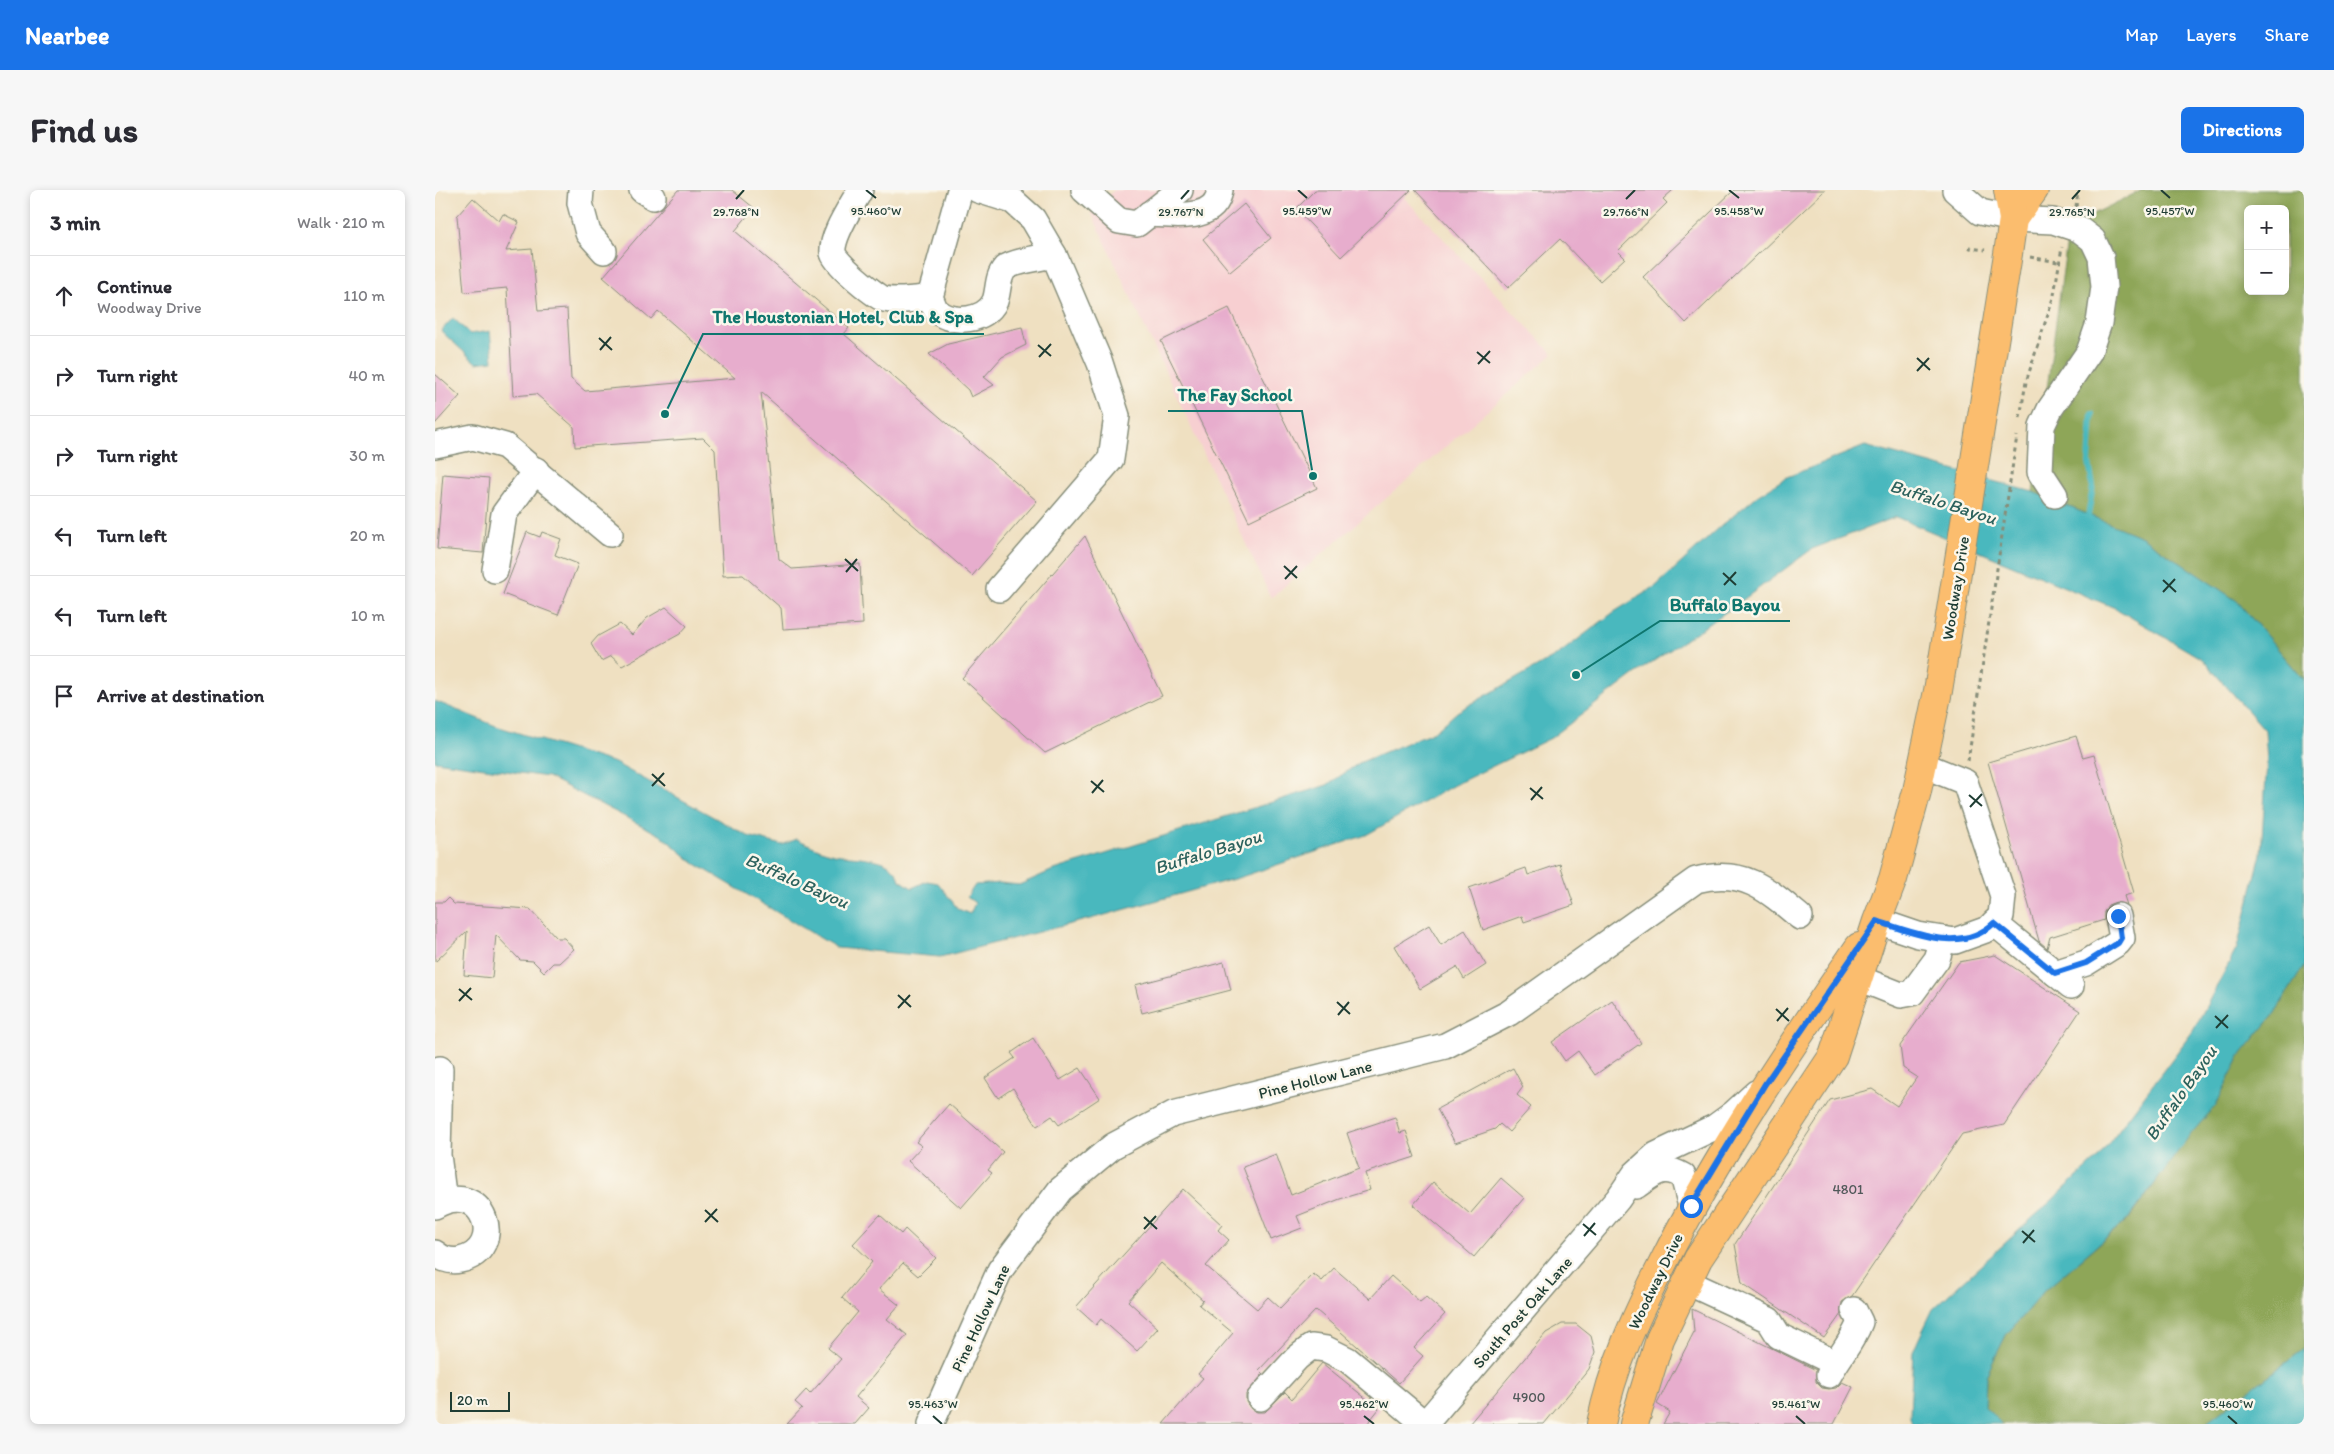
<!DOCTYPE html>
<html lang="en">
<head>
<meta charset="utf-8">
<style>
  :root { --surface:#fff; --page:#f7f7f7; --text:#2b2b33; --muted:#7c7c81; --line:#e1e1e2; --accent:#1a73e8 }
  body { margin:0; font-family:Itim,sans-serif; background:var(--page); color:var(--text) }
  .controls { position:absolute; right:15px; top:15px; display:grid; overflow:hidden; border-radius:8px; box-shadow:0 2px 8px #0003 }
  .controls button { width:45px; height:45px; display:grid; place-items:center; padding:0; border:0; border-bottom:1px solid var(--line); background:var(--surface); color:var(--text); font:25px sans-serif }
  .scale { position:absolute; left:15px; bottom:12px; width:60px; box-sizing:border-box; padding-left:5px; border:2px solid #1f3d34; border-top:0; font-size:14px; line-height:18px; white-space:nowrap; color:#1f3d34; -webkit-text-stroke:4px #fbf7ec; paint-order:stroke }
  .stop { position:absolute; width:15px; height:15px; margin:-11px; border:4px solid #1a73e8; border-radius:50%; background:#fff }
  .stop.end { background:#1a73e8; border-color:#fff; box-shadow:0 1px 5px #0008 }
  .list { margin:0; padding:0; list-style:none }
  h2 { display:flex; justify-content:space-between; align-items:center; height:65px; margin:0; padding:0 20px; font-size:21px }
  h2 small { font-size:16px; font-weight:400; color:var(--muted) }
  .list li { display:grid; grid-template-columns:32px 1fr auto; gap:15px; align-items:center; box-sizing:border-box; height:80px; padding:0 20px; border-top:1px solid var(--line) }
  .list b { display:block; font-size:19px; white-space:nowrap }
  .list p { margin:0; font-size:16px; white-space:nowrap; color:var(--muted) }
  .list em { font-size:16px; font-style:normal; color:var(--muted) }
  .icon { flex:none; width:28px; height:28px; fill:none; stroke:currentColor; stroke-width:2; stroke-linecap:round; stroke-linejoin:round }
  .map { position:relative; flex:none; width:1869px; height:1234px; overflow:hidden; border-radius:8px }
  header { display:flex; align-items:center; gap:30px; box-sizing:border-box; height:70px; padding:0 25px; background:var(--accent); color:#fff }
  header strong { font-size:24px }
  nav { display:flex; gap:28px; margin-inline-start:auto; font-size:18px }
  .intro { display:flex; align-items:center; justify-content:space-between; box-sizing:border-box; height:120px; padding:0 30px }
  h1 { margin:0; font-size:35px }
  .button { padding:12px 22px; border-radius:8px; background:var(--accent); color:#fff; font-size:18px; font-weight:700 }
  main { display:flex; gap:30px; padding:0 30px }
  aside { flex:1; background:var(--surface); border-radius:8px; box-shadow:0 2px 8px #0003 }
  .map>svg:first-child { display:block }
  .built { fill:#f7cfd1 }
  .forest { fill:#8ea658; stroke:#567246; fill-rule:evenodd }
  .water { fill:#49b8be; stroke:#347a79 }
  .lines { fill:none; stroke-linecap:round; stroke-linejoin:round }
  .stream { stroke:#49b8be; stroke-width:6 }
  .building { fill:#e7adcd }
  .minor-casing { stroke:#878e7a; stroke-width:28 }
  .major-casing { stroke:#878e7a; stroke-width:30 }
  .path { stroke:#878e7a; stroke-width:3; stroke-dasharray:4 4; stroke-linecap:butt }
  .minor { stroke:#fff; stroke-width:25 }
  .major { stroke:#fbbd6e; stroke-width:28 }
  .route { stroke:#1a73e8; stroke-width:6 }
  .ticks { fill:none; stroke:#1f3d34; stroke-width:2 }
  .labels { text-anchor:middle; stroke-width:5; stroke-linejoin:round; paint-order:stroke }
  .number-label { font-size:14px; fill:#51595a }
  .street-label { font-size:16px; fill:#1f3d34; stroke:#fbf7ec }
  .water-label { font-size:18px; font-style:italic; fill:#2c625d; stroke:#fbf7ec }
  .ticks-label { font-size:12px; text-anchor:middle; fill:#1f3d34; stroke:#fbf7ec; stroke-width:5; stroke-linejoin:round; paint-order:stroke }
  .leader { fill:none; stroke:#0f766e; stroke-width:2 }
  .callout-dot { fill:#0f766e; stroke:#fbf7ec; stroke-width:2 }
  .callout-label { font-size:18px; text-anchor:middle; font-weight:bold; fill:#0f766e; stroke:#fbf7ec; stroke-width:5; stroke-linejoin:round; paint-order:stroke }
</style>
</head>
<body>
<header>
<strong>Nearbee</strong>
<nav><a>Map</a><a>Layers</a><a>Share</a></nav>
</header>
<div class="intro"><h1>Find us</h1><a class="button">Directions</a></div>
<main>
<aside>
<h2>3 min<small>Walk · 210 m</small></h2>
<ul class="list">
<li><svg class="icon" aria-label="ahead" viewBox="0 0 24 24"><path d="M12 20V5M6 11l6-6 6 6"/></svg><div><b>Continue</b><p>Woodway Drive</p></div><em>110 m</em></li>
<li><svg class="icon" aria-label="right" viewBox="0 0 24 24"><path d="M7 20v-9h11M14 6l5 5-5 5"/></svg><div><b>Turn right</b></div><em>40 m</em></li>
<li><svg class="icon" aria-label="right" viewBox="0 0 24 24"><path d="M7 20v-9h11M14 6l5 5-5 5"/></svg><div><b>Turn right</b></div><em>30 m</em></li>
<li><svg class="icon" aria-label="left" viewBox="0 0 24 24"><path d="M17 20v-9H6M10 6l-5 5 5 5"/></svg><div><b>Turn left</b></div><em>20 m</em></li>
<li><svg class="icon" aria-label="left" viewBox="0 0 24 24"><path d="M17 20v-9H6M10 6l-5 5 5 5"/></svg><div><b>Turn left</b></div><em>10 m</em></li>
<li><svg class="icon" aria-label="arrive" viewBox="0 0 24 24"><path d="M6 21V4h12l-3 4 3 4H6"/></svg><div><b>Arrive at destination</b></div></li>
</ul>
</aside>
<div class="map">
<svg width="1869" height="1234" viewBox="0 0 1869 1234">
  <rect width="100%" height="100%" fill="#fbf7ec"/>
  <filter id="ink" filterUnits="userSpaceOnUse"><feTurbulence type="fractalNoise" baseFrequency=".02" numOctaves="2"/><feDisplacementMap in="SourceGraphic" scale="10" xChannelSelector="R" yChannelSelector="G"/><feConvolveMatrix kernelMatrix="1 2 1 2 8 2 1 2 1" color-interpolation-filters="sRGB"/></filter>
  <filter id="wash" filterUnits="userSpaceOnUse"><feTurbulence type="fractalNoise" baseFrequency=".0096" numOctaves="4" result="noise"/><feDisplacementMap in="SourceGraphic" scale="20" xChannelSelector="R" yChannelSelector="G"/><feGaussianBlur stdDeviation="1.12" result="paint"/><feColorMatrix in="noise" values="0 0 0 0 0 0 0 0 0 0 0 0 0 0 0 0 0 1.4 0 .05"/><feComposite in="paint" operator="in"/></filter>
  <g filter="url(#wash)">
    <rect width="100%" height="100%" fill="#efe0c1"/>
    <!-- built -->
    <path class="built" d="M 679,0 L 962,0 L 1118,164 L 836,408 L 656,22 Z"/>
    <!-- forest -->
    <g class="forest">
      <path d="M 1707,0 L 1869,0 L 1869,490 L 1802,411 L 1707,347 L 1598,302 L 1634,36 ZM 1813,19 L 1850,19 L 1850,101 L 1813,101 Z"/>
      <path d="M 1869,776 L 1869,1159 L 1770,1234 L 1567,1234 L 1550,1217 L 1551,1186 L 1571,1145 L 1609,1101 L 1697,1026 L 1755,944 L 1781,915 L 1805,866 L 1838,826 Z"/>
    </g>
    <!-- water -->
    <g class="water">
      <path d="M 18,128 L 35,144 L 55,141 L 58,171 L 41,173 L 6,141 Z"/>
      <path d="M 1430,256 L 1598,302 L 1707,347 L 1802,411 L 1869,490 L 1869,776 L 1838,826 L 1805,866 L 1781,915 L 1755,945 L 1696,1026 L 1609,1101 L 1571,1145 L 1551,1186 L 1550,1217 L 1567,1234 L 1477,1234 L 1475,1226 L 1478,1161 L 1498,1119 L 1662,969 L 1758,841 L 1802,758 L 1826,664 L 1832,572 L 1830,540 L 1767,469 L 1680,418 L 1461,327 L 1377,359 L 1301,415 L 1204,481 L 1116,548 L 1019,595 L 931,645 L 806,687 L 659,728 L 505,767 L 402,758 L 259,673 L 227,646 L 113,587 L 0,571 L 0,511 L 61,536 L 180,573 L 313,646 L 347,655 L 362,649 C 373,654 384,660 395,663 C 417,669 458,663 465,690 L 477,698 L 492,691 L 503,693 L 523,719 L 535,724 L 540,713 L 532,707 L 540,695 L 565,693 L 584,695 L 616,681 L 892,595 L 924,573 L 1002,540 L 1022,522 L 1121,466 L 1179,422 L 1221,396 L 1285,337 L 1322,306 L 1352,287 Z"/>
      <path d="M 1869,1159 L 1869,1234 L 1770,1234 Z"/>
    </g>
    <g class="lines">
      <!-- stream -->
      <path class="stream" d="M 1652,332 L 1658,296 L 1654,273 L 1657,224"/>
    </g>
    <g id="blocks">
      <!-- building -->
      <g class="building">
        <path d="M 243,0 L 297,0 L 319,18 L 300,41 L 414,138 L 409,144 L 602,311 L 537,386 L 326,202 L 344,369 L 357,379 L 425,374 L 428,434 L 348,439 L 346,418 L 308,385 L 288,386 L 280,260 L 268,248 L 140,257 L 139,237 L 101,204 L 78,206 L 72,98 L 29,102 L 22,26 L 38,8 L 64,31 L 68,24 L 84,32 L 71,61 L 97,59 L 103,121 L 132,119 L 136,189 L 150,201 L 300,188 L 223,121 L 216,129 L 168,87 Z"/>
        <path d="M 880,0 L 976,0 L 906,67 L 861,19 Z"/>
        <path d="M 980,0 L 1238,0 L 1228,9 L 1232,13 L 1183,61 L 1190,68 L 1165,91 L 1125,49 L 1073,98 Z"/>
        <path d="M 1299,0 L 1390,0 L 1251,133 L 1208,87 Z"/>
        <path d="M 809,14 L 836,48 L 795,82 L 768,49 Z"/>
        <path d="M 794,118 L 882,298 L 814,331 L 726,151 Z"/>
        <path d="M 587,137 L 591,155 L 567,167 L 549,187 L 559,195 L 536,207 L 533,200 L 494,164 L 513,154 Z"/>
        <path d="M 0,184 L 25,206 L 0,234 Z"/>
        <path d="M 8,284 L 54,288 L 48,363 L 2,359 Z"/>
        <path d="M 92,342 L 105,347 L 107,342 L 126,349 L 120,365 L 143,374 L 123,425 L 68,404 Z"/>
        <path d="M 650,346 L 727,506 L 610,563 L 527,488 Z"/>
        <path d="M 231,417 L 252,436 L 245,444 L 187,476 L 176,466 L 166,471 L 156,454 L 163,446 L 185,434 L 197,445 L 212,428 Z"/>
        <path d="M 1641,546 L 1648,568 L 1659,565 L 1699,703 L 1689,706 L 1692,715 L 1681,712 L 1673,715 L 1669,722 L 1669,730 L 1615,747 L 1612,758 L 1604,751 L 1553,572 Z"/>
        <path d="M 1125,674 L 1139,715 L 1089,732 L 1087,726 L 1048,740 L 1034,698 L 1091,678 L 1093,685 Z"/>
        <path d="M 13,708 L 19,714 L 95,719 L 122,748 L 129,748 L 139,759 L 124,773 L 118,773 L 109,782 L 98,771 L 85,770 L 61,745 L 57,788 L 29,785 L 32,741 L 0,772 L 0,712 L 9,712 Z"/>
        <path d="M 994,735 L 1006,755 L 1030,740 L 1051,775 L 1029,789 L 1022,777 L 985,799 L 959,756 Z"/>
        <path d="M 1560,765 L 1645,821 L 1569,935 L 1527,944 L 1417,1106 L 1407,1112 L 1406,1124 L 1389,1148 L 1307,1093 L 1300,1054 L 1395,910 L 1437,899 L 1462,916 L 1482,887 L 1468,878 L 1465,856 L 1524,772 Z"/>
        <path d="M 789,772 L 796,800 L 707,823 L 700,795 Z"/>
        <path d="M 1177,810 L 1206,853 L 1160,885 L 1143,861 L 1130,871 L 1117,852 Z"/>
        <path d="M 598,848 L 625,890 L 645,878 L 665,908 L 624,935 L 617,926 L 602,936 L 578,898 L 563,908 L 550,888 L 580,868 L 576,863 Z"/>
        <path d="M 1078,878 L 1088,897 L 1082,905 L 1096,917 L 1074,942 L 1065,934 L 1060,939 L 1020,953 L 1002,919 Z"/>
        <path d="M 514,914 L 568,962 L 553,980 L 557,983 L 526,1018 L 473,971 L 487,956 L 481,952 Z"/>
        <path d="M 960,927 L 965,943 L 971,941 L 980,967 L 930,983 L 935,1000 L 905,1009 L 862,1026 L 867,1038 L 836,1050 L 808,977 L 841,964 L 856,1005 L 924,978 L 912,943 Z"/>
        <path d="M 1066,988 L 1089,1008 L 1039,1067 L 978,1015 L 998,992 L 1035,1024 Z"/>
        <path d="M 748,999 L 787,1035 L 783,1040 L 794,1050 L 771,1076 L 822,1119 L 833,1107 L 845,1118 L 878,1084 L 887,1091 L 899,1078 L 935,1109 L 956,1086 L 985,1112 L 991,1107 L 1010,1124 L 979,1158 L 988,1166 L 964,1193 L 881,1120 L 824,1180 L 828,1184 L 811,1204 L 811,1212 L 816,1219 L 822,1222 L 830,1222 L 850,1202 L 857,1209 L 887,1173 L 944,1219 L 932,1234 L 728,1234 L 768,1188 L 763,1184 L 798,1143 L 764,1115 L 768,1110 L 726,1073 L 693,1111 L 723,1138 L 702,1161 L 666,1129 L 661,1135 L 641,1117 Z"/>
        <path d="M 445,1025 L 466,1044 L 470,1039 L 501,1068 L 483,1086 L 468,1073 L 444,1099 L 464,1115 L 452,1129 L 472,1145 L 421,1207 L 434,1218 L 420,1234 L 352,1234 L 367,1218 L 360,1212 L 371,1200 L 375,1204 L 406,1169 L 393,1158 L 423,1122 L 407,1108 L 437,1072 L 418,1054 Z"/>
        <path d="M 1257,1119 L 1381,1180 L 1381,1192 L 1387,1198 L 1394,1199 L 1401,1198 L 1407,1192 L 1418,1197 L 1399,1234 L 1228,1234 L 1235,1222 L 1222,1214 L 1259,1142 Z"/>
        <path d="M 1127,1134 L 1141,1134 L 1156,1146 L 1160,1162 L 1154,1179 L 1109,1234 L 1034,1234 L 1111,1143 Z"/>
      </g>
    </g>
  </g>
  <g filter="url(#ink)">
    <use href="#blocks" fill-opacity="0" stroke="#878e7a" stroke-width="1"/>
    <g class="lines">
      <defs>
        <g id="minor">
          <path d="M 146,0 L 145,13 L 153,43 L 169,61"/>
          <path d="M 207,0 L 218,7"/>
          <path d="M 425,0 C 417,16 396,45 398,63 C 399,72 440,106 449,109 C 464,112 480,109 495,107"/>
          <path d="M 525,0 L 495,107 C 497,111 499,118 502,121 C 518,135 551,131 560,111 C 564,100 562,87 570,78 C 577,72 608,67 619,65"/>
          <path d="M 543,0 L 578,11 L 598,29 L 619,65 L 665,173 L 682,226 L 676,269 L 564,399"/>
          <path d="M 649,0 L 684,31 L 702,34 L 745,0"/>
          <path d="M 1520,0 L 1545,22 L 1578,29 L 1618,31 L 1645,40 L 1658,50 L 1666,67 L 1669,97 L 1664,133 L 1654,162 L 1615,219 L 1607,236 L 1605,282 L 1620,305"/>
          <path d="M 714,24 C 739,25 780,33 785,0"/>
          <path d="M 0,255 L 38,247 L 70,256 L 175,344"/>
          <path d="M 60,380 L 69,324 L 101,280"/>
          <path d="M 1442,731 L 1483,745 L 1520,751 L 1553,739 L 1566,726 L 1568,706 L 1530,592 L 1488,575"/>
          <path d="M 1559,733 L 1636,796"/>
          <path d="M 1620,783 L 1651,773 L 1683,753 L 1687,748 L 1683,726"/>
          <path d="M 1423,788 L 1466,805 L 1477,803 L 1502,769 L 1508,749"/>
          <path d="M 5,879 L 3,965 L 9,1011"/>
          <path d="M 1201,996 C 1219,983 1228,974 1248,986 L 1256,1016"/>
          <path d="M 0,1016 C 49,987 73,1060 25,1070 C 16,1072 7,1069 0,1063"/>
          <path d="M 1252,1092 L 1334,1130 L 1344,1146 L 1400,1173"/>
          <path d="M 1394,1185 C 1404,1166 1417,1153 1425,1132 L 1419,1120"/>
          <path d="M 825,1208 L 862,1168 L 876,1157 L 891,1159 L 913,1170 L 990,1234"/>
          <path d="M 496,1234 L 565,1080 L 625,1000 L 678,956 L 738,924 L 1010,856 L 1074,823 L 1261,690 C 1308,678 1331,698 1365,727"/>
          <path d="M 990,1234 L 1183,1009 L 1200,984 L 1221,965 L 1280,937 L 1298,924 L 1321,903"/>
        </g>
        <g id="major">
          <path d="M 1578,29 L 1599,0"/>
          <path d="M 1166,1234 C 1177,1178 1201,1126 1227,1075 C 1283,963 1353,860 1424,757"/>
          <path d="M 1199,1234 L 1225,1149 L 1263,1069 L 1398,866 L 1442,731 L 1458,689 L 1482,601 L 1503,501 L 1573,64 L 1578,29 L 1573,0"/>
        </g>
      </defs>
      <!-- minor casing -->
      <use href="#minor" class="minor-casing"/>
      <!-- major casing -->
      <use href="#major" class="major-casing"/>
      <!-- path -->
      <g class="path">
        <path d="M 1641,17 L 1643,0"/>
        <path d="M 1536,56 L 1535,58 L 1550,60"/>
        <path d="M 1595,67 L 1623,72"/>
        <path d="M 1585,228 L 1591,192 L 1619,105 L 1627,57"/>
        <path d="M 1533,571 L 1582,246"/>
      </g>
      <!-- minor -->
      <use href="#minor" class="minor"/>
      <!-- major -->
      <use href="#major" class="major"/>
    </g>
  </g>
  <g class="lines" filter="url(#ink)">
    <!-- route -->
    <path class="route" d="M 1256,1016 L 1330,894 L 1442,731 C 1478,743 1527,764 1559,733 L 1620,783 L 1651,773 L 1683,753 L 1686,748 L 1683,726"/>
  </g>
  <!-- ticks -->
  <path class="ticks" d="M 431,0 L 441,8M 863,0 L 872,8M 1294,0 L 1304,8M 1726,0 L 1735,8M 301,9 L 309,0M 746,9 L 754,0M 1191,9 L 1200,0M 1637,9 L 1645,0M 164,148 L 177,160M 603,155 L 616,166M 165,160 L 176,147M 1042,162 L 1055,173M 604,167 L 616,154M 1482,168 L 1495,180M 1043,174 L 1055,161M 1482,181 L 1494,168M 410,369 L 423,381M 849,376 L 862,388M 411,382 L 422,369M 1288,383 L 1301,395M 850,389 L 862,376M 1728,390 L 1741,402M 1289,395 L 1301,382M 1728,402 L 1740,389M 217,584 L 230,596M 656,591 L 669,602M 217,596 L 229,583M 1095,598 L 1108,609M 657,603 L 668,590M 1534,605 L 1547,616M 1096,610 L 1107,597M 1535,617 L 1547,604M 24,799 L 37,810M 463,805 L 476,817M 24,811 L 36,798M 902,812 L 915,824M 463,818 L 475,805M 1341,819 L 1354,831M 903,825 L 914,812M 1780,826 L 1793,838M 1342,831 L 1353,818M 1781,838 L 1793,825M 270,1020 L 283,1032M 709,1027 L 722,1039M 270,1032 L 282,1019M 1148,1034 L 1161,1045M 709,1039 L 721,1026M 1587,1041 L 1600,1052M 1149,1046 L 1160,1033M 1588,1053 L 1599,1040M 498,1226 L 507,1234M 929,1226 L 939,1234M 1361,1226 L 1370,1234M 1793,1226 L 1802,1234"/>
  <g class="labels">
    <!-- number labels -->
    <g class="number-label">
      <text x="1413" y="1004">4801</text>
      <text x="1094" y="1212">4900</text>
    </g>
    <!-- street labels -->
    <g class="street-label">
      <text transform="translate(1520 398) rotate(-81)" y="6">Woodway Drive</text>
      <text transform="translate(880 889) rotate(-14)" y="6">Pine Hollow Lane</text>
      <text transform="translate(1220 1091) rotate(-64)" y="6">Woodway Drive</text>
      <text transform="translate(1087 1122) rotate(-49)" y="6">South Post Oak Lane</text>
      <text transform="translate(545 1128) rotate(-65)" y="6">Pine Hollow Lane</text>
    </g>
    <!-- water labels -->
    <g class="water-label">
      <text transform="translate(1508 312) rotate(18)" y="6">Buffalo Bayou</text>
      <text transform="translate(773 662) rotate(-17)" y="6">Buffalo Bayou</text>
      <text transform="translate(362 691) rotate(24)" y="6">Buffalo Bayou</text>
      <text transform="translate(1746 903) rotate(-55)" y="6">Buffalo Bayou</text>
    </g>
  </g>
  <g class="ticks-label">
    <text x="441" y="25">95.460°W</text>
    <text x="872" y="25">95.459°W</text>
    <text x="1304" y="25">95.458°W</text>
    <text x="1735" y="25">95.457°W</text>
    <text x="301" y="26">29.768°N</text>
    <text x="746" y="26">29.767°N</text>
    <text x="1191" y="26">29.766°N</text>
    <text x="1637" y="26">29.765°N</text>
    <text x="498" y="1218">95.463°W</text>
    <text x="929" y="1218">95.462°W</text>
    <text x="1361" y="1218">95.461°W</text>
    <text x="1793" y="1218">95.460°W</text>
  </g>
  <!-- callouts -->
  <path class="leader" d="M230 224L268 144H549M878 286L867 221H733M1141 485L1225 431H1355"/>
  <g class="callout-dot">
    <circle cx="230" cy="224" r="5"/>
    <circle cx="878" cy="286" r="5"/>
    <circle cx="1141" cy="485" r="5"/>
  </g>
  <g class="callout-label">
    <text x="408" y="133">The Houstonian Hotel, Club &amp; Spa</text>
    <text x="800" y="211">The Fay School</text>
    <text x="1290" y="421">Buffalo Bayou</text>
  </g>
</svg>
<div class="controls">
<button>+</button>
<button>−</button>
</div>
<div class="scale">20 m</div>
<div class="stop" style="left:1256px;top:1016px"></div>
<div class="stop end" style="left:1683px;top:726px"></div>
</div>
</main>
</body>
</html>
